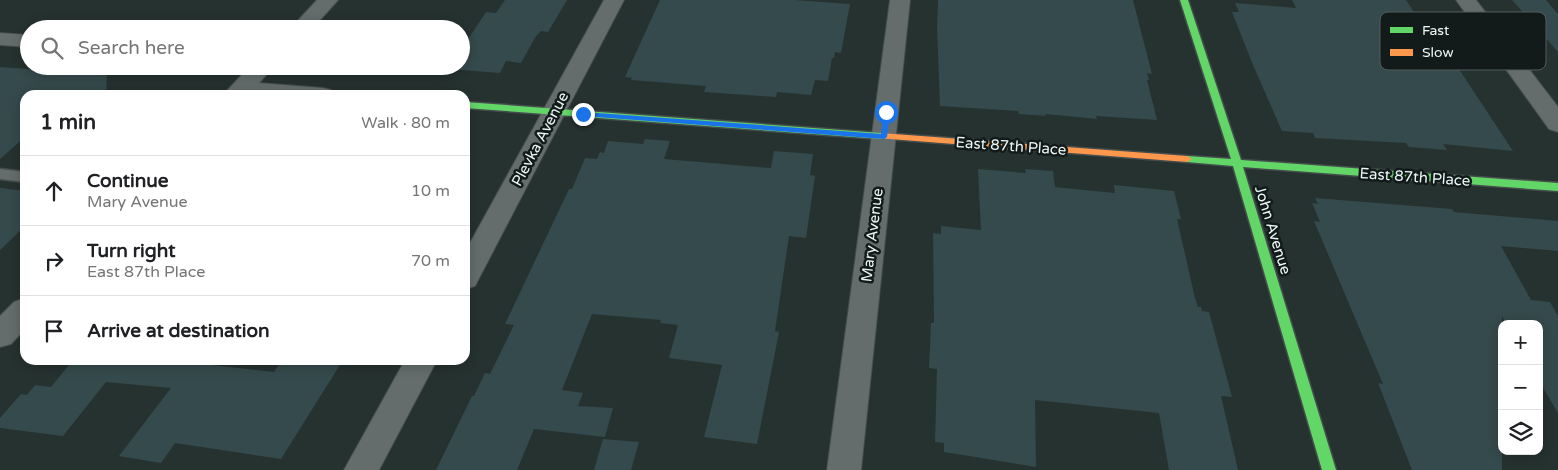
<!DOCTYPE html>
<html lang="en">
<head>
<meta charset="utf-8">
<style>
  :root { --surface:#fff; --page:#f6f6f6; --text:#202124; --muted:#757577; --line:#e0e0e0 }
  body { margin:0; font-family:"Varela Round",sans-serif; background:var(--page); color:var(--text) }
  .controls { position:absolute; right:15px; bottom:15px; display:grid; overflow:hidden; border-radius:10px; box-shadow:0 2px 12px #0003 }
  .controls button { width:45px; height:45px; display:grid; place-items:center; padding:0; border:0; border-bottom:1px solid var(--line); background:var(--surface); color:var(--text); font:25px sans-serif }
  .stop { position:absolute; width:15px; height:15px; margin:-11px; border:4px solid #1a73e8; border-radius:50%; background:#fff }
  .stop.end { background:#1a73e8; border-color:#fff; box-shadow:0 1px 5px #0008 }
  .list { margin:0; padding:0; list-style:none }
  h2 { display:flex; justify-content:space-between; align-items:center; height:65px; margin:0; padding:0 20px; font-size:21px }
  h2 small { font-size:16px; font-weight:400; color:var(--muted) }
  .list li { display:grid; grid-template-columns:32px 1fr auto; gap:15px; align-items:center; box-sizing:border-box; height:70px; padding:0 20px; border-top:1px solid var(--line) }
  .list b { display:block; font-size:19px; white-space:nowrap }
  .list p { margin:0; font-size:16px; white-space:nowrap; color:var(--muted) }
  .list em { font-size:16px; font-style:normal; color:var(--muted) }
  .icon { flex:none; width:28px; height:28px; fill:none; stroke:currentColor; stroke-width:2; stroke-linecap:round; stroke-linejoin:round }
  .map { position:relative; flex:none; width:1558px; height:470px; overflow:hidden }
  .search { position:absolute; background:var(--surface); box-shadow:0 2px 12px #0003; left:20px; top:20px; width:450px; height:55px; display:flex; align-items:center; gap:12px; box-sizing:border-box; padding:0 18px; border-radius:28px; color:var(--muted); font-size:19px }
  .panel { position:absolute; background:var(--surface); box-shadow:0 2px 12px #0003; left:20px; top:90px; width:450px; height:275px; border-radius:15px }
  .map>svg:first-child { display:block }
  .building { fill:#354a4c }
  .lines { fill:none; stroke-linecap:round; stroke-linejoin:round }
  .lane-casing { stroke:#444d4c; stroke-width:3 }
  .street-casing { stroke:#444d4c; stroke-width:2 }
  .fast-casing { stroke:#444d4c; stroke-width:3 }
  .slow-casing { stroke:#444d4c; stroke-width:3 }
  .lane { fill:#646d6c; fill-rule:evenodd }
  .street { fill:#646d6c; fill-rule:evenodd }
  .fast { fill:#63d668; fill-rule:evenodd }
  .slow { fill:#ff974d; fill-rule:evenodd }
  .route { fill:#1a73e8 }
  .labels { text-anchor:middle; stroke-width:5; stroke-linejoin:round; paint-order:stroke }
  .street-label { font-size:15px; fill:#ebf7f6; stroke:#121b1a }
  .key { fill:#121b1a; stroke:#535d5c; stroke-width:1 }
  .key-label { font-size:14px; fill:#ebf7f6 }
</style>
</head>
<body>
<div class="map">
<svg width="1558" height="470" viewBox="0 0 1558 470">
  <rect width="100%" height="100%" fill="#263230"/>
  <!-- building -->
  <g class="building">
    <path d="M 505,0 L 567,0 L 548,32 L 541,31 L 536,36 L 521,63 L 506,61 L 500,73 L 449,69 L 451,66 L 461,66 L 461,50 L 486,12 L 496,13 Z"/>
    <path d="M 660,0 L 795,0 L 850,4 L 841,53 L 835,52 L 834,58 L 832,58 L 828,81 L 815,80 L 811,95 L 777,92 L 776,97 L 704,92 L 706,86 L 631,80 L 632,78 L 625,77 Z"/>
    <path d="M 938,0 L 1133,0 L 1152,74 L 1147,73 L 1149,80 L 1147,80 L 1157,120 L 1096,116 L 1097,119 L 1045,114 L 1046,116 L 1019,114 L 1018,111 L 940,106 L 937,28 Z"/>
    <path d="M 1292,0 L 1406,0 L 1414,12 L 1422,13 L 1513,151 L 1443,144 L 1447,150 L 1409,147 L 1406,143 L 1315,138 L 1313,133 L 1282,131 L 1253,65 L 1232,12 L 1239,12 L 1235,3 L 1296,8 Z"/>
    <path d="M 1512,0 L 1546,0 L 1558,14 L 1558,52 Z"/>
    <path d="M 0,67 L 107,75 L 106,95 L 25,95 L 25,137 L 0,159 Z"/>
    <path d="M 645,139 L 670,141 L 664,159 L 771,168 L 774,151 L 813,154 L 810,175 L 815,176 L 806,238 L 789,236 L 775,331 L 779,332 L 757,444 L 704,437 L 722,365 L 669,358 L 678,325 L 660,323 L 661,320 L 592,314 L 562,390 L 583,393 L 578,406 L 613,408 L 605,437 L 534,429 L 517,470 L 436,470 L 472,396 L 474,396 L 485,373 L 490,374 L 514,325 L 505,324 L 569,189 L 572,189 L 585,158 L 597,159 L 600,152 L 604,153 L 608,141 L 643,144 Z"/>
    <path d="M 978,169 L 1026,173 L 1025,169 L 1053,171 L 1055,187 L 1115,193 L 1114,185 L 1174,191 L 1181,219 L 1177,219 L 1195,298 L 1198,307 L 1201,307 L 1202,311 L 1209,312 L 1232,397 L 1221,396 L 1238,470 L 1169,470 L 1159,413 L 1035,400 L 1036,467 L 944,452 L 944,443 L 935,442 L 937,369 L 929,368 L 931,323 L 934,323 L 933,233 L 941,234 L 941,226 L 981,230 Z"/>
    <path d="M 0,188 L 25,191 L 25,226 L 0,250 Z"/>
    <path d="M 1315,198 L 1452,209 L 1454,212 L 1558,221 L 1558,251 L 1501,246 L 1531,300 L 1550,302 L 1558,316 L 1558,413 L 1539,381 L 1539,324 L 1506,324 L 1502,316 L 1502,470 L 1412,470 L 1378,383 L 1383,384 L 1314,221 L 1320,222 L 1312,203 L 1318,204 Z"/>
    <path d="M 73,360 L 166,360 L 274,372 L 282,360 L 343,360 L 281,459 L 175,443 L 161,463 L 119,456 L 171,388 L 106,382 L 63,436 L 0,428 L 0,418 L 21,394 L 27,395 L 35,385 L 51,387 Z"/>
    <path d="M 603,439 L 639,442 L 631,470 L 594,470 Z"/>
  </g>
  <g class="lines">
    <defs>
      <path id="lane" d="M 0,169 L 25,172 L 25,182 L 0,179 Z"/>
      <g id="street">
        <path d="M 317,0 L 338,0 L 312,29 L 290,29 Z"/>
        <path d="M 604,0 L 624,0 L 475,286 L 465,289 L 465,252 Z"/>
        <path d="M 890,0 L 910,0 L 861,470 L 827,470 Z"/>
        <path d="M 1456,0 L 1476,0 L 1558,107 L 1558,132 L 1549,129 Z"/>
        <path d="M 0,33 L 29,35 L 29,47 L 0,45 Z"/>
        <path d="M 250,66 L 274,66 L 259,83 L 323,88 L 331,90 L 335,95 L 223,95 Z"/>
        <path d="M 25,298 L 25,329 L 11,344 L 0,347 L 0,316 L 14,302 Z"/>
        <path d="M 405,360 L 437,360 L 379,470 L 344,470 Z"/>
      </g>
      <g id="fast">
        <path d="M 1180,0 L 1188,0 L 1241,160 L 1558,183 L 1558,191 L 1243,167 L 1336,470 L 1322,470 L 1233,166 L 1187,162 L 1182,159 L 1187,156 L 1231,159 Z"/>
        <path d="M 465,102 L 881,133 L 886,136 L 881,139 L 465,108 Z"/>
      </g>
      <path id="slow" d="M 881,133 L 1187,156 L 1192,159 L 1187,162 L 877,138 L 876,136 Z"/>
    </defs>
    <!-- lane casing -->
    <use href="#lane" class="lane-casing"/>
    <!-- street casing -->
    <use href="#street" class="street-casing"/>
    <!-- fast casing -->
    <use href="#fast" class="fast-casing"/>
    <!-- slow casing -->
    <use href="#slow" class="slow-casing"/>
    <!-- lane -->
    <use href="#lane" class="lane"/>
    <!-- street -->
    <use href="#street" class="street"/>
    <!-- fast -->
    <use href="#fast" class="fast"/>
    <!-- slow -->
    <use href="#slow" class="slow"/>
  </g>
  <!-- route -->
  <path class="route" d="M 884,110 L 890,112 L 887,137 L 884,139 L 583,116 L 580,114 L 583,112 L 881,134 Z"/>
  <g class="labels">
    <!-- street labels -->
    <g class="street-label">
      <text transform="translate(540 139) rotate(-62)" y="5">Plevka Avenue</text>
      <text transform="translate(1011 146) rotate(4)" y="5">East 87th Place</text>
      <text transform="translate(1415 177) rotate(4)" y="5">East 87th Place</text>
      <text transform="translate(1273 230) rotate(73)" y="5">John Avenue</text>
      <text transform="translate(872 235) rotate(-83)" y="5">Mary Avenue</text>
    </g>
  </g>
  <!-- legend -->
  <rect x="1380" y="12" width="166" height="58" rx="8" class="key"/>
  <rect x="1390" y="27" width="23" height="6" fill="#63d668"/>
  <rect x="1390" y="49" width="23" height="7" fill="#ff974d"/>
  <g class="key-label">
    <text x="1422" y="35">Fast</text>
    <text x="1422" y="57">Slow</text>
  </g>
</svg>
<div class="controls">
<button>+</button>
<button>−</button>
<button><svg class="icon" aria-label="layers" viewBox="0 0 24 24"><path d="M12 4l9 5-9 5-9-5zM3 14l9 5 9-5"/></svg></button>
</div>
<div class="stop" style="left:886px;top:112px"></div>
<div class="stop end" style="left:583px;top:114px"></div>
<div class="search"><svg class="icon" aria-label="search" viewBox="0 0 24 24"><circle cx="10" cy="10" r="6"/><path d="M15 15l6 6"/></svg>Search here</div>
<section class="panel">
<h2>1 min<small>Walk · 80 m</small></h2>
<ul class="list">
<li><svg class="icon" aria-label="ahead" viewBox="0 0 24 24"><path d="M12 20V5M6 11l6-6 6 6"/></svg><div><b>Continue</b><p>Mary Avenue</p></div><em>10 m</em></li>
<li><svg class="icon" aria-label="right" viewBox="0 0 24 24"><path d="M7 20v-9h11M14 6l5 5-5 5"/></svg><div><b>Turn right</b><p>East 87th Place</p></div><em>70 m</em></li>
<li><svg class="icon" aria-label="arrive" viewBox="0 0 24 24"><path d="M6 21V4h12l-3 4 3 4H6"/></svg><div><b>Arrive at destination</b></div></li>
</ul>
</section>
</div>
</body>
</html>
